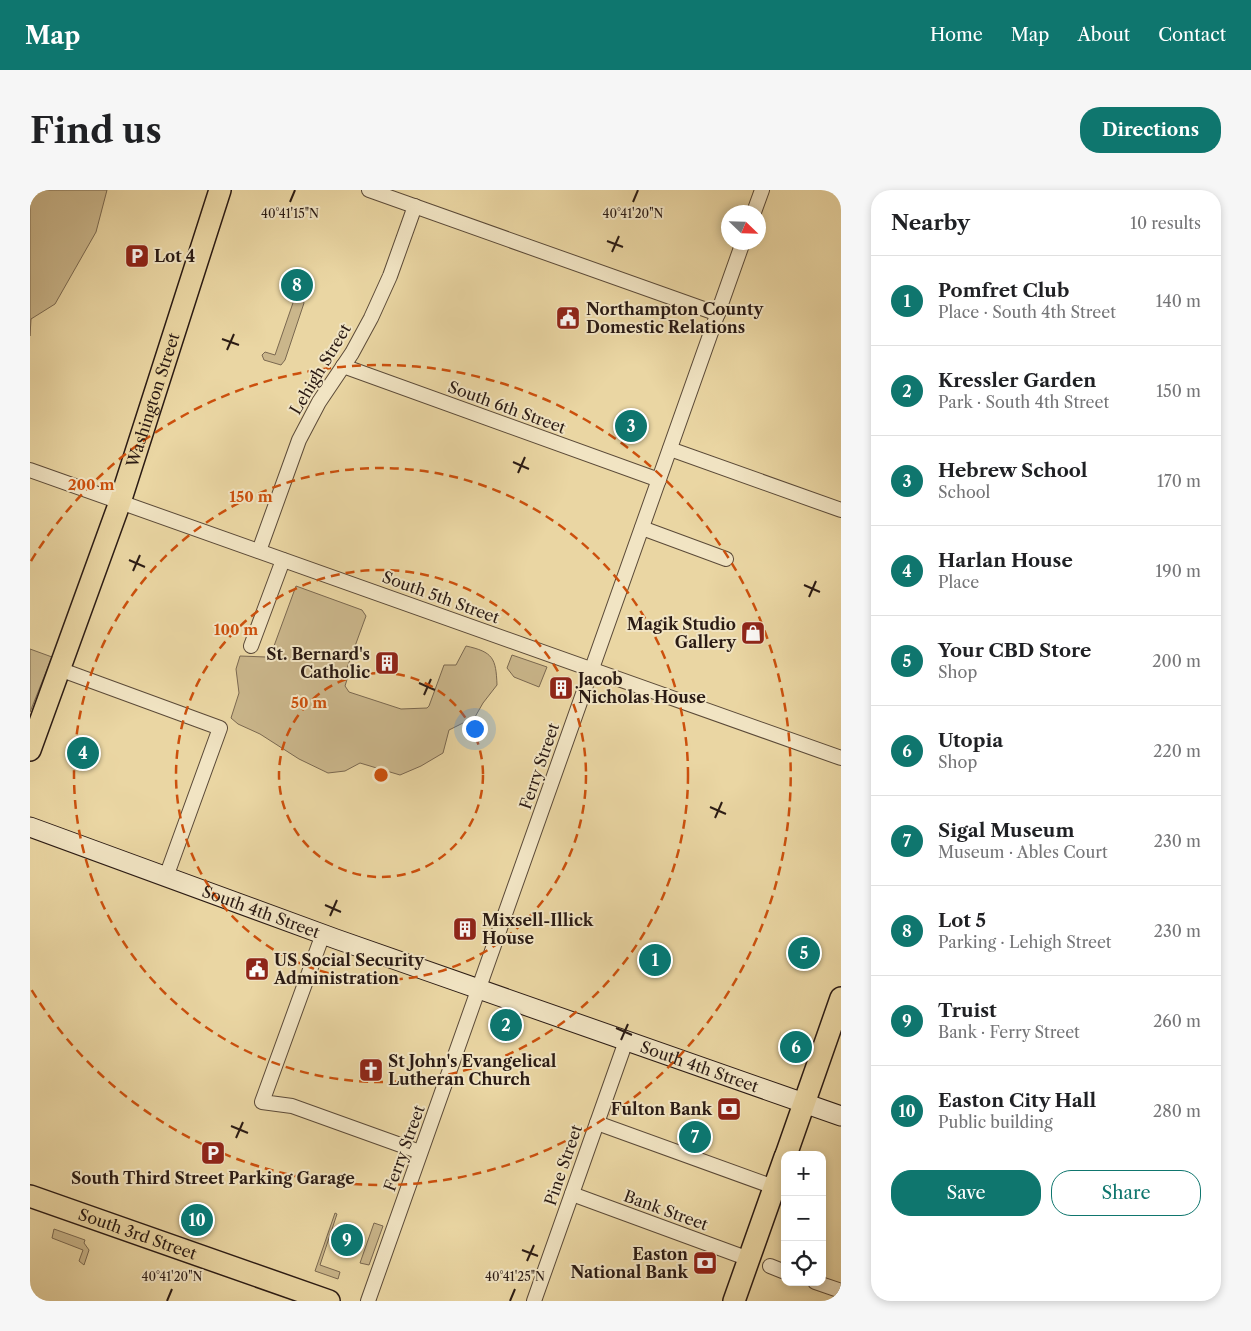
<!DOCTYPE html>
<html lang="en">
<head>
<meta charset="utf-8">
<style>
  :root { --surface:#fff; --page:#f6f6f6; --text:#202124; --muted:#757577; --line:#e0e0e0; --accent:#0f766e }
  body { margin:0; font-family:"Libre Caslon Text",serif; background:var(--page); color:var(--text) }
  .controls { position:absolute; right:15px; bottom:15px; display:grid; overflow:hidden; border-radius:10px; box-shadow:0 2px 8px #0003 }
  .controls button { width:45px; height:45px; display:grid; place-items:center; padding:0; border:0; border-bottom:1px solid var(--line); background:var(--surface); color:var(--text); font:25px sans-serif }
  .compass { position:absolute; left:691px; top:15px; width:45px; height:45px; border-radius:50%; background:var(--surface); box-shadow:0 2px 8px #0003; rotate:113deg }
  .you { position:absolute; left:444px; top:538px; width:18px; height:18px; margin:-12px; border:4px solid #fff; border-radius:50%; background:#1a73e8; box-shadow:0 0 0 8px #1a73e833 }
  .badge { display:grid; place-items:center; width:32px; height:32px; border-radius:50%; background:var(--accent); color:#fff; font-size:16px; font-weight:700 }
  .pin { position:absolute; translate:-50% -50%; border:2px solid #fff; box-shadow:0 1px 5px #0006 }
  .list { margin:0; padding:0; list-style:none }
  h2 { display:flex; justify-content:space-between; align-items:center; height:65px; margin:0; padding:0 20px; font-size:21px }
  h2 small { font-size:16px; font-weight:400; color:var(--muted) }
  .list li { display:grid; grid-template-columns:32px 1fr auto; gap:15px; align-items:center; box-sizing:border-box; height:90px; padding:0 20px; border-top:1px solid var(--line) }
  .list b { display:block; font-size:19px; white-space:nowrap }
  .list p { margin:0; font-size:16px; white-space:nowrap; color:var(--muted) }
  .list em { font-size:16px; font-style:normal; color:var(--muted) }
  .actions { display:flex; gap:10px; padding:15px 20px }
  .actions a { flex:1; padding:11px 0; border:1px solid var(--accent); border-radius:20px; text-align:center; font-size:18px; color:var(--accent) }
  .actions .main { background:var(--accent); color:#fff }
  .icon { flex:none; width:28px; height:28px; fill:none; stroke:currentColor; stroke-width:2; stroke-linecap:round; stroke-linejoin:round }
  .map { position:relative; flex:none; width:811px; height:1111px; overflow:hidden; border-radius:20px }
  header { display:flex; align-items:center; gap:30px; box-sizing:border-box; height:70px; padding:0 25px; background:var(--accent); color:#fff }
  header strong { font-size:24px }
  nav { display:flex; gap:28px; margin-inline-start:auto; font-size:18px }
  .intro { display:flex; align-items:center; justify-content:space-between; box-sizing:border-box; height:120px; padding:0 30px }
  h1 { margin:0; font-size:35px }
  .button { padding:12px 22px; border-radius:20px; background:var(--accent); color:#fff; font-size:18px; font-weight:700 }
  main { display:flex; gap:30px; padding:0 30px }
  aside { flex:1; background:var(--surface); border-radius:20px; box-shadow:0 2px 8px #0003 }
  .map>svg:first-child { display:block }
  .green { fill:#cab68b; stroke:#7a6850 }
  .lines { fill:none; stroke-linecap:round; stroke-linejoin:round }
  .street-casing { stroke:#5b4a38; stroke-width:16 }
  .secondary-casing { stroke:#2b1b14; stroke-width:21 }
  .primary-casing { stroke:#2b1b14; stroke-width:24 }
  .street { stroke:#f1e4c3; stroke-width:14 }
  .secondary { stroke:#f1e4c3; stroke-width:19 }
  .primary { stroke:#ead6a3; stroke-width:21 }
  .ticks { fill:none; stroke:#2b1b14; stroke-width:2 }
  .ring { fill:none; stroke:#cc500d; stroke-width:2.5; stroke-dasharray:9 6 }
  .labels { text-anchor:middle; stroke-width:4; stroke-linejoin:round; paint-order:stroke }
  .poi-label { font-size:16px; font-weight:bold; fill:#2b1b14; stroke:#f1e4c3; text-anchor:start }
  .street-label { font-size:16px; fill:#2b1b14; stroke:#f1e4c3 }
  .ticks-label { font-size:12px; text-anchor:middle; fill:#2b1b14; stroke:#f1e4c3; stroke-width:4; stroke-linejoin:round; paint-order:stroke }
  .centre { fill:#cc500d; stroke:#f1e4c3; stroke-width:2.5 }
  .ring-label { font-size:15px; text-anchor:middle; font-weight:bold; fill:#cc500d; stroke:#f1e4c3; stroke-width:4; stroke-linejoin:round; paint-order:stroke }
</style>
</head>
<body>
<header>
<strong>Map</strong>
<nav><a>Home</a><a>Map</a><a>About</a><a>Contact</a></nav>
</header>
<div class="intro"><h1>Find us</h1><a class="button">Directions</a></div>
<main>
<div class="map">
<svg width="811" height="1111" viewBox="0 0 811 1111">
  <rect width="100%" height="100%" fill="#ead6a3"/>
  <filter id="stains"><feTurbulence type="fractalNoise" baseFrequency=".004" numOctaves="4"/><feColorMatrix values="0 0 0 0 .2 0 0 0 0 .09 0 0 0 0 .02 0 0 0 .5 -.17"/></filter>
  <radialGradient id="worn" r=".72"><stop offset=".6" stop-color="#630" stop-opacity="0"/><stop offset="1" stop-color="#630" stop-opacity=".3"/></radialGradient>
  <!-- green -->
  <g class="green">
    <path d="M 0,0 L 77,0 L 66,42 L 25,114 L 1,129 L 0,146 Z"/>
    <path d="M 265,107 L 273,109 L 274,113 L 255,170 L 251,175 L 234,170 L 232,165 L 235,162 L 245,165 Z"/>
    <path d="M 266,396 L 332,420 L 336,426 L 317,478 L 319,483 L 315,496 L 319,502 L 371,519 L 397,518 L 399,516 L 414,475 L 426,475 L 436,456 C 463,462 466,468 467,495 L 453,513 L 445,527 L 419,540 L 413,563 L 391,576 L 370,585 L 330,573 L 315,581 L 298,583 L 269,569 L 230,544 L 208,534 L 201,528 L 209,503 L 206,479 L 210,466 L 236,467 L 244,456 Z"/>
    <path d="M 0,459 L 22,467 L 0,522 Z"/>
    <path d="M 482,465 L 517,477 L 509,497 L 484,487 L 477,478 Z"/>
    <path d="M 305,1023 L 307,1024 L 290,1075 L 310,1082 L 308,1089 L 285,1081 Z"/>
    <path d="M 344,1033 L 353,1036 L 339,1075 L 330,1073 Z"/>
    <path d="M 24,1039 L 55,1050 L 54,1053 L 59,1060 L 54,1075 L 49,1071 L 53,1060 L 22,1048 Z"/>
  </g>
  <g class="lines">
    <defs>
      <g id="street">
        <path d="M 339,0 L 688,124"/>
        <path d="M 724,22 L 732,0"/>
        <path d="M 313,176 L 629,290"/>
        <path d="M 640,259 L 811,320"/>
        <path d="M 0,280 L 811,568"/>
        <path d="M 612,338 L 696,369"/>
        <path d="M 229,361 L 269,250 L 289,212 L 322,163 L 341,128 L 360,86 L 385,16"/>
        <path d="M 221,456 L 253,370"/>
        <path d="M 29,479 L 190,538 L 136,687"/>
        <path d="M 293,744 L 232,912 L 262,916 L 390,962"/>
        <path d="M 567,933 L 744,997"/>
        <path d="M 542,1004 L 719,1069"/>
        <path d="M 740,1076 L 755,1082"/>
        <path d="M 785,1092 L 811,1101"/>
        <path d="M 338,1111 L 713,52"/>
        <path d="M 504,1111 L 596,851"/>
      </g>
      <g id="secondary">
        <path id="s1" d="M 0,637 L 306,749 L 811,926"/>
      </g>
      <g id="primary">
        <path id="s2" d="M 0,560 L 90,312 L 190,0"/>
        <path d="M 756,965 L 811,808"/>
        <path id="s3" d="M 0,1006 L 299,1111"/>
        <path d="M 704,1111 L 755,967"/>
      </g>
    </defs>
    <!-- street casing -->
    <use href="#street" class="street-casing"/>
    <!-- secondary casing -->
    <use href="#secondary" class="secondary-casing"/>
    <!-- primary casing -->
    <use href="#primary" class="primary-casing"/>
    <!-- street -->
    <use href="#street" class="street"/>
    <!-- secondary -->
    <use href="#secondary" class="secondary"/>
    <!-- primary -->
    <use href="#primary" class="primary"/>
  </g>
  <!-- ticks -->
  <path class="ticks" d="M 260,12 L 265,0M 603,12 L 608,0M 577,51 L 593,57M 582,62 L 589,46M 192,149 L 209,155M 197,160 L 204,144M 483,272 L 499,279M 488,283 L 495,267M 99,370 L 115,377M 103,381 L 110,365M 774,395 L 790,402M 779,407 L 786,391M 389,493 L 405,500M 394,505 L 401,489M 680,617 L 696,624M 685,628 L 692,612M 295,715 L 311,722M 300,726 L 307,710M 586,838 L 602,845M 591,850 L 598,834M 201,936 L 218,943M 206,948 L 213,932M 492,1060 L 508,1066M 497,1071 L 504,1055M 137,1111 L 142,1099M 480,1111 L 485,1099"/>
  <!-- distance rings -->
  <g class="ring">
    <circle cx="351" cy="585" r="102"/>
    <circle cx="351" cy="585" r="205"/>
    <circle cx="351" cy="585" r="307"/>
    <path d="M1 371A410 410 0 1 1 1 799"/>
  </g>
  <!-- icons -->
  <defs>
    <symbol id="parking-square" viewBox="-11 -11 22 22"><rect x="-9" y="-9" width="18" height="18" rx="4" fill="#8f2418" stroke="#f1e4c3"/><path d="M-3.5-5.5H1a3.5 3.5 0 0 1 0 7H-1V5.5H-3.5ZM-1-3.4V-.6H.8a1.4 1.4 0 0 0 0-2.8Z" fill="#fff"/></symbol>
    <symbol id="civic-square" viewBox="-11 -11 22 22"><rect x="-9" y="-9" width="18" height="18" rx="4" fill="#8f2418" stroke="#f1e4c3"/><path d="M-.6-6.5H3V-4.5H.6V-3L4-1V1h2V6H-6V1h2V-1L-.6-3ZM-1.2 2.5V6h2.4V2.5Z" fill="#fff"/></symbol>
    <symbol id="shop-square" viewBox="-11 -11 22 22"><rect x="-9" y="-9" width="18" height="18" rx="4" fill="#8f2418" stroke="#f1e4c3"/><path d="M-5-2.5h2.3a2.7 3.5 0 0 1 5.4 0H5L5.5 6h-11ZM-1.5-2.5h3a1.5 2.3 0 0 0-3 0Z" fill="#fff"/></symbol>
    <symbol id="building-square" viewBox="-11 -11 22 22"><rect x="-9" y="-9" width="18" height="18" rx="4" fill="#8f2418" stroke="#f1e4c3"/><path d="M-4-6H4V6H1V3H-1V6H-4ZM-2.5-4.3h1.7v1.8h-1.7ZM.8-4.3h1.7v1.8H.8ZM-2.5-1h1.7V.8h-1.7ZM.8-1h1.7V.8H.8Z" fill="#fff"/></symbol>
    <symbol id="church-square" viewBox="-11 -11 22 22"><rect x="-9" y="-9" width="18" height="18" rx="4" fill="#8f2418" stroke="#f1e4c3"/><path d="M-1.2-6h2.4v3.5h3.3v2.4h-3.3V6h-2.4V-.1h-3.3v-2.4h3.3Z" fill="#fff"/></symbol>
    <symbol id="bank-square" viewBox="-11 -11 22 22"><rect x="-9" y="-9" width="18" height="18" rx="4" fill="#8f2418" stroke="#f1e4c3"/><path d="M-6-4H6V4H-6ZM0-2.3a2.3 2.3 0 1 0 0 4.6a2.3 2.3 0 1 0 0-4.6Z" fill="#fff"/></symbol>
  </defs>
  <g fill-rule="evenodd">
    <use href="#parking-square" x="93" y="52" width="28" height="28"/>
    <use href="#civic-square" x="524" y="114" width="28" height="28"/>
    <use href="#shop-square" x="709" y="429" width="28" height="28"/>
    <use href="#building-square" x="343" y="459" width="28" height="28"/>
    <use href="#building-square" x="517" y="484" width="28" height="28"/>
    <use href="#building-square" x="421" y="725" width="28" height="28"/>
    <use href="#civic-square" x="213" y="765" width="28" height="28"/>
    <use href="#church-square" x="327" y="866" width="28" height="28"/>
    <use href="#bank-square" x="685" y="905" width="28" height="28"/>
    <use href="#parking-square" x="169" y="949" width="28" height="28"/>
    <use href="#bank-square" x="661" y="1059" width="28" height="28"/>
  </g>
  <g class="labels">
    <!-- poi labels -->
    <g class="poi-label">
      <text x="124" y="72">Lot 4</text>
      <text x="556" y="125">Northampton County<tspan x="556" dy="18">Domestic Relations</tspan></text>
      <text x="706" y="440" text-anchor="end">Magik Studio<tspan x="706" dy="18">Gallery</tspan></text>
      <text x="340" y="470" text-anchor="end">St. Bernard's<tspan x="340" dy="18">Catholic</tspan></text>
      <text x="548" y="495">Jacob<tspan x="548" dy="18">Nicholas House</tspan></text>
      <text x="452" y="736">Mixsell-Illick<tspan x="452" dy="18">House</tspan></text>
      <text x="244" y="776">US Social Security<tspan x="244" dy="18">Administration</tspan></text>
      <text x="358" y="877">St John's Evangelical<tspan x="358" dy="18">Lutheran Church</tspan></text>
      <text x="682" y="925" text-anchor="end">Fulton Bank</text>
      <text x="183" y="994" text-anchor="middle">South Third Street Parking Garage</text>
      <text x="658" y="1070" text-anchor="end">Easton<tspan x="658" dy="18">National Bank</tspan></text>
    </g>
    <!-- street labels -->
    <g class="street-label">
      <text transform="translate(290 179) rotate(-59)" y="6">Lehigh Street</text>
      <text dy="6" stroke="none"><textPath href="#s2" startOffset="371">Washington Street</textPath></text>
      <text transform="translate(477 217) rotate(20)" y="6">South 6th Street</text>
      <text transform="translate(411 407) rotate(20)" y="6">South 5th Street</text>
      <text transform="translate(509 576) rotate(-71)" y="6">Ferry Street</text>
      <text dy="6" stroke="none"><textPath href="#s1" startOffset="246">South 4th Street</textPath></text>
      <text dy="6" stroke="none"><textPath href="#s1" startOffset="711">South 4th Street</textPath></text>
      <text transform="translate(374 958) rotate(-70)" y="6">Ferry Street</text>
      <text transform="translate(533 975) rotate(-71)" y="6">Pine Street</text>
      <text transform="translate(636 1020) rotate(20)" y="6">Bank Street</text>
      <text dy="6" stroke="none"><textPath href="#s3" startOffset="114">South 3rd Street</textPath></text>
    </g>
  </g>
  <g class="ticks-label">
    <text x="260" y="28">40°41'15"N</text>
    <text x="603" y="28">40°41'20"N</text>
    <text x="142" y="1091">40°41'20"N</text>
    <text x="485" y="1091">40°41'25"N</text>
  </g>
  <circle cx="351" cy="585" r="8" class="centre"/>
  <g class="ring-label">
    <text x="61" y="300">200 m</text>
    <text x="221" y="312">150 m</text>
    <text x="206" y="445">100 m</text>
    <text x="279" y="518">50 m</text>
  </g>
  <rect width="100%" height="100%" filter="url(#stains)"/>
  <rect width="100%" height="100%" fill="url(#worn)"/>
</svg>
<div class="controls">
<button>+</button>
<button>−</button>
<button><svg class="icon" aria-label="locate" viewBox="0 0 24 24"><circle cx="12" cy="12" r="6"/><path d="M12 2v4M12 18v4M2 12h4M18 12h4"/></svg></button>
</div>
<svg class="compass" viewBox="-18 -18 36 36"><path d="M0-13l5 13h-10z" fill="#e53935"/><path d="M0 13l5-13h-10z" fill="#757577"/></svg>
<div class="you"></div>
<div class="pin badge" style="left:625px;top:770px">1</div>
<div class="pin badge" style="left:476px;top:835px">2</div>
<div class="pin badge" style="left:601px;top:236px">3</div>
<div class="pin badge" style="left:53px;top:563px">4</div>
<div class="pin badge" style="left:774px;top:763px">5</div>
<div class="pin badge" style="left:766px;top:857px">6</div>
<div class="pin badge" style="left:665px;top:947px">7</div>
<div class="pin badge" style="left:267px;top:95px">8</div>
<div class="pin badge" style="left:317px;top:1050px">9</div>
<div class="pin badge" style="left:167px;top:1030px">10</div>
</div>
<aside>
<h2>Nearby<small>10 results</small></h2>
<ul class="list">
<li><span class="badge">1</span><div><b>Pomfret Club</b><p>Place · South 4th Street</p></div><em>140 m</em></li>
<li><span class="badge">2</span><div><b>Kressler Garden</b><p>Park · South 4th Street</p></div><em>150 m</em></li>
<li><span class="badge">3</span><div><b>Hebrew School</b><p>School</p></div><em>170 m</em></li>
<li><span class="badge">4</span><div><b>Harlan House</b><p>Place</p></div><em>190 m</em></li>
<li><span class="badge">5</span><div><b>Your CBD Store</b><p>Shop</p></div><em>200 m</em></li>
<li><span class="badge">6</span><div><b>Utopia</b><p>Shop</p></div><em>220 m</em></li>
<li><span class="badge">7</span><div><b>Sigal Museum</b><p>Museum · Ables Court</p></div><em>230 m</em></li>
<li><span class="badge">8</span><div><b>Lot 5</b><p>Parking · Lehigh Street</p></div><em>230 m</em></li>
<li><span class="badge">9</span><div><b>Truist</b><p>Bank · Ferry Street</p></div><em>260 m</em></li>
<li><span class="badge">10</span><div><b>Easton City Hall</b><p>Public building</p></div><em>280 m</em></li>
</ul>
<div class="actions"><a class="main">Save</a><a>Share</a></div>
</aside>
</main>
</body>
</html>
